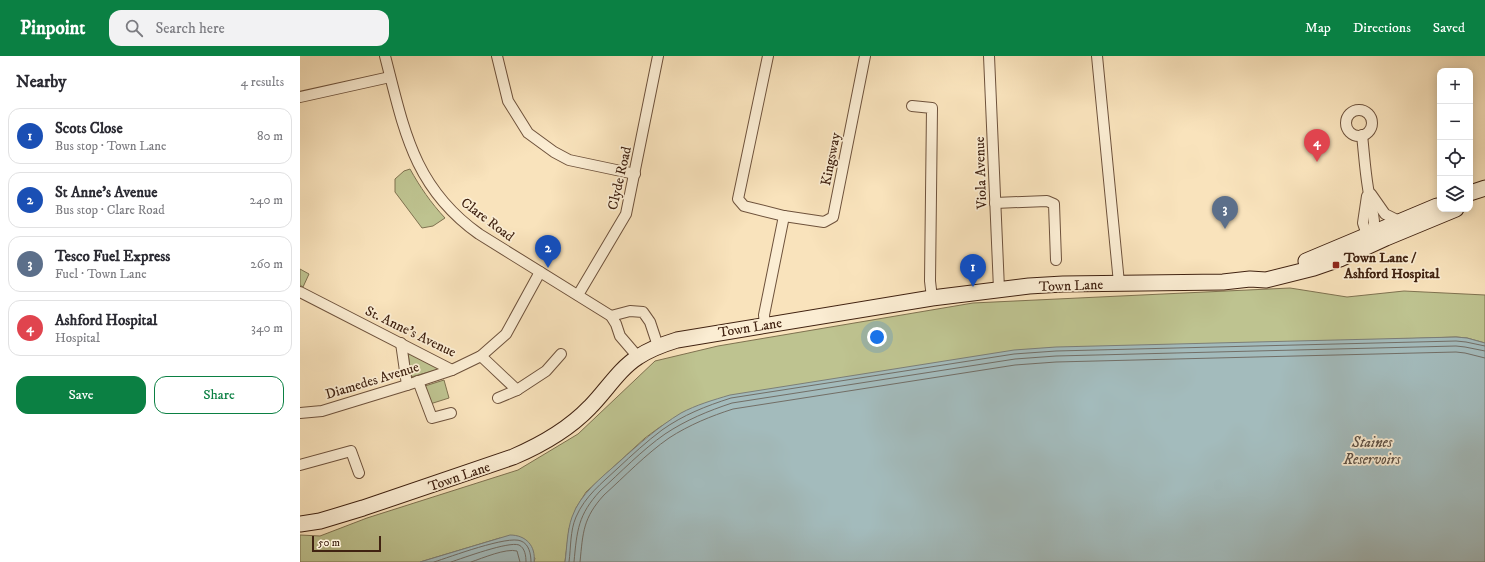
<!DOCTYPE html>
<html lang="en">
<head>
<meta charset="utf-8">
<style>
  :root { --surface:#fff; --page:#f2f2f3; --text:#2b2b33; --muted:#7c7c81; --line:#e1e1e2; --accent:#0b8043 }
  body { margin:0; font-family:"IM FELL DW Pica",serif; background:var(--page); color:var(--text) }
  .controls { position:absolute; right:12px; top:12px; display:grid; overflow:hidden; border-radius:8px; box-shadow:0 2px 10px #0003 }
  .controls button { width:36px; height:36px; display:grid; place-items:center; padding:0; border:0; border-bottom:1px solid var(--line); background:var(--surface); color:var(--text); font:20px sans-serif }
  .scale { position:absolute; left:12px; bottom:10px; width:69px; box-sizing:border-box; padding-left:4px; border:2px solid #402211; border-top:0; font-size:11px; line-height:14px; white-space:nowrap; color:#402211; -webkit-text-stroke:3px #fbedd3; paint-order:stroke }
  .you { position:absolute; left:577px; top:281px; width:14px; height:14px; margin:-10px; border:3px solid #fff; border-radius:50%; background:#1a73e8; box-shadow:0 0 0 6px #1a73e833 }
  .badge { display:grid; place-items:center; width:26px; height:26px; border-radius:50%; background:var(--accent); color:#fff; font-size:13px; font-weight:700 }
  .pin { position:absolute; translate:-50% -33px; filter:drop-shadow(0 1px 2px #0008) }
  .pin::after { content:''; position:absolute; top:21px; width:14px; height:12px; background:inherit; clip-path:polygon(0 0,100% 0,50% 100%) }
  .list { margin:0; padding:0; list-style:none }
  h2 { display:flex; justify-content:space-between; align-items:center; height:52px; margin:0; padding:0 16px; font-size:17px }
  h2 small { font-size:13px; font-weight:400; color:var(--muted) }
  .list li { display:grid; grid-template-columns:26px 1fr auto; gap:12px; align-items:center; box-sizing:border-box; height:56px; margin:0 8px 8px; padding:0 8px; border:1px solid var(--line); border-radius:12px }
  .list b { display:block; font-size:15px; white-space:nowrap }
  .list p { margin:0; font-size:13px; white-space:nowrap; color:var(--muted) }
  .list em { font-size:13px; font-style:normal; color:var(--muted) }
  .actions { display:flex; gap:8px; padding:12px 16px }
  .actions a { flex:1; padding:9px 0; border:1px solid var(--accent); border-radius:12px; text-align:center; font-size:14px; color:var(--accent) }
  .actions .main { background:var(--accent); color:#fff }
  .icon { flex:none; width:22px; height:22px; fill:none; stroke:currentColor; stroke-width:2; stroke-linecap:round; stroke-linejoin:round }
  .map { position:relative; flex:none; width:1185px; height:506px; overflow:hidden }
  header { display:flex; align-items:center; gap:24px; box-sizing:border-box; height:56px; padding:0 20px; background:var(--accent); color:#fff }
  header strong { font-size:19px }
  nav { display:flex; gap:22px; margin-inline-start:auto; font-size:14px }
  .search { width:280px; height:36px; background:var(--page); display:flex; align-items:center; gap:10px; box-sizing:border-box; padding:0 14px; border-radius:12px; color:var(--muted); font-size:15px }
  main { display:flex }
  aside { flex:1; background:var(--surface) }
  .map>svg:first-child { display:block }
  .green { fill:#bec390; stroke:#7f7250 }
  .water { fill:#a3bbbc; stroke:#7b7e78 }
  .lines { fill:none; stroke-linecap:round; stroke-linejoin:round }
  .shore { stroke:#726e66; stroke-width:1 }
  .street-casing { stroke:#6e523c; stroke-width:12 }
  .secondary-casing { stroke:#402211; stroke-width:17 }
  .street { stroke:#fbedd3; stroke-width:10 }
  .secondary { stroke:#fbedd3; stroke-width:15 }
  .poi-dot { fill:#8f2418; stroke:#fbedd3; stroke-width:1.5 }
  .labels { text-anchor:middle; stroke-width:3.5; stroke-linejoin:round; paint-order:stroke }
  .street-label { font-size:14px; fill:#402211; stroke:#fbedd3 }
  .poi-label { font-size:14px; font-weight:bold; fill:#402211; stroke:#fbedd3; text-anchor:start }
  .water-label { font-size:15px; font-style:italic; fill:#5e5044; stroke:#fbedd3 }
</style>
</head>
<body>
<header>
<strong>Pinpoint</strong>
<div class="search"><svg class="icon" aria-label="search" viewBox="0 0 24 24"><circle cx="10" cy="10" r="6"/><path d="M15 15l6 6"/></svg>Search here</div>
<nav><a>Map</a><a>Directions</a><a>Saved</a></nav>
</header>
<main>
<aside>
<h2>Nearby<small>4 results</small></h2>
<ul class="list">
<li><span class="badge" style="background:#1a4fb4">1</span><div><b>Scots Close</b><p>Bus stop · Town Lane</p></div><em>80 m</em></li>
<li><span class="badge" style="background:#1a4fb4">2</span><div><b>St Anne's Avenue</b><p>Bus stop · Clare Road</p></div><em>240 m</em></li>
<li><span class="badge" style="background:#5c6f8a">3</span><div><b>Tesco Fuel Express</b><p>Fuel · Town Lane</p></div><em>260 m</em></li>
<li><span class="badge" style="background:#e0444e">4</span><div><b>Ashford Hospital</b><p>Hospital</p></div><em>340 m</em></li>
</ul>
<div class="actions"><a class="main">Save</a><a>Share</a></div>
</aside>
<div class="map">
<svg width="1185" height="506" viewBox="0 0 1185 506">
  <rect width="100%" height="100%" fill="#f9e3bc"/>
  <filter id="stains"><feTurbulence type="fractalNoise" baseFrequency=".005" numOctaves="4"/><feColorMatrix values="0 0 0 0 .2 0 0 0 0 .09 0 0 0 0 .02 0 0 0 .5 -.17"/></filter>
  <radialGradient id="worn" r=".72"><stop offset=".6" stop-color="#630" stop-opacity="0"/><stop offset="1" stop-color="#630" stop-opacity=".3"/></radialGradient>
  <!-- green -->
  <g class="green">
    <path d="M 110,113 C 120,131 131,147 145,162 L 133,170 L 122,172 L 95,136 L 95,123 L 104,115 Z"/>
    <path d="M 0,213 L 9,218 L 3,231 L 0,229 Z"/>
    <path d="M 990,232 L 1047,241 L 1104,235 L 1185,239 L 1185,287 L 1167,282 L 1156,281 L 1041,285 L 383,357 L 360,371 L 345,382 L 286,436 L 276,452 L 269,473 L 265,506 L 234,506 L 235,502 L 200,482 L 120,506 L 0,506 L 0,479 L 20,480 L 67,462 L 218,414 L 278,378 L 355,305 L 418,290 L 673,247 Z"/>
    <path d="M 108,296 L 140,313 L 111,321 Z"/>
    <path d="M 144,324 L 149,342 L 130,348 L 125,330 Z"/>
  </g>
  <!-- water -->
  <g class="water">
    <path d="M 1156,281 L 1167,282 L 1185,287 L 1185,506 L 265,506 C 267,491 267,475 272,461 C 280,438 301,422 319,406 C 339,388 358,371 381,357 C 396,349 413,344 430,339 L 714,294 L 756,291 Z"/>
    <path d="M 210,479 C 226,479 236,490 234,506 L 120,506 Z"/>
  </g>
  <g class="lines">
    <!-- shore -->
    <g class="shore">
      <path d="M 134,506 C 150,501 208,479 221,485 C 229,488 231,498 231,506"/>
      <path d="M 151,506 C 163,502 209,485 219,489 C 225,492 226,500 226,506"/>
      <path d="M 171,506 C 183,502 206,492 217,495 L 220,506"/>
      <path d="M 269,506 C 271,491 270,475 276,461 C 285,440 302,427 318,412 C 332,399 346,386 362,374 C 383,359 406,350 431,342 L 714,298 L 756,295 L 1156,285 L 1166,286 L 1185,290"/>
      <path d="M 274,506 C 277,474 278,459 300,435 C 321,416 342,394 365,378 C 386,364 408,355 432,347 L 715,303 L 756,300 L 1156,290 L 1165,291 L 1185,295"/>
      <path d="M 280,506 C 283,476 283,462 304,439 C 325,420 346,398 369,382 C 389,369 411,360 433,353 L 715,309 L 756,306 L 1156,296 L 1165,297 L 1185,302"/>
    </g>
    <defs>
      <g id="street">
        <path d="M 85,0 C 104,73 113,131 179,178 L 311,260 L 316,268 L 320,280 L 338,301"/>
        <path d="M 197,0 L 208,45 L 228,77 L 254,96 L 269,104 L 335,118"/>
        <path d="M 468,0 L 438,143 L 444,150 L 484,160 L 524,166 L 533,161 L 565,0"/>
        <path d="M 689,0 L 699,233"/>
        <path d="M 797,0 L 819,227"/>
        <path d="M 0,41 L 90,21"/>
        <path d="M 612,50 L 632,52 L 630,225 L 632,242"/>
        <circle cx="1059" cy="67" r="13"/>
        <path d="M 1062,79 C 1064,97 1065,114 1068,132 C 1070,148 1077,165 1073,181"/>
        <path d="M 1071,138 L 1085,158 L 1099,165"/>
        <path d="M 1067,140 L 1063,167 L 1069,185"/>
        <path d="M 695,147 L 747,145 L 754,148 L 756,204"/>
        <path d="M 0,236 L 152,314"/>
        <path d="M 278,239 L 326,158 L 358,0"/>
        <path d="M 311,260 L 330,255 L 343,256 L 350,266 L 358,290"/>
        <path d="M 465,269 L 464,259 L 484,160"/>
        <path d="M 101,287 L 107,329"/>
        <path d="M 181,300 L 217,334 L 246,315 L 261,298"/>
        <path d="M 118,325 L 132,362 L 151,357"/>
        <path d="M 198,342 L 217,334"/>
        <path d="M 0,357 L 22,355 L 107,329 L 152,314 L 181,300 L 206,278 L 240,216"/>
        <path d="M 0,409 L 51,395 L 59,417"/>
      </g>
      <g id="secondary">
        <path d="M 1170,137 L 1185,132"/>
        <path d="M 1006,205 L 1137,150"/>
        <path d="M 0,468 L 20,465 L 63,452 L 213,401 C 241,389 268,374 290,351 C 306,335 319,313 338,301 C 350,293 364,288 377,284 L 632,242 L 729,230 L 763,228 L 923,226 L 950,223 L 966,224 L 1014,212 L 1040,203 L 1086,182 L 1156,153"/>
      </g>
    </defs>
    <!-- street casing -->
    <use href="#street" class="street-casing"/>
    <!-- secondary casing -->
    <use href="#secondary" class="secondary-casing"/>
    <!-- street -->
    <use href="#street" class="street"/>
    <!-- secondary -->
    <use href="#secondary" class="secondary"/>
  </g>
  <!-- markers -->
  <rect class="poi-dot" x="1032" y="205" width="8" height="8" rx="2"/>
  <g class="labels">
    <!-- street labels -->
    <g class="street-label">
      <text transform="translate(530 103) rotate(-79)" y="5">Kingsway</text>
      <text transform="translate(680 117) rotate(-92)" y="5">Viola Avenue</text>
      <text transform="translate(319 122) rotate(-77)" y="5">Clyde Road</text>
      <text transform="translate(188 163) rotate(37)" y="5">Clare Road</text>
      <text transform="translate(771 229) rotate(-2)" y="5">Town Lane</text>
      <text transform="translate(450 271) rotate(-9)" y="5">Town Lane</text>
      <text transform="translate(111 275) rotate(26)" y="5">St. Anne's Avenue</text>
      <text transform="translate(72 324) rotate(-17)" y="5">Diamedes Avenue</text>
      <text transform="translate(159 420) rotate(-19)" y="5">Town Lane</text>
    </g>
    <!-- poi labels -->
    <g class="poi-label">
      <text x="1044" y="206">Town Lane /<tspan x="1044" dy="16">Ashford Hospital</tspan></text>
    </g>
    <!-- water labels -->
    <g class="water-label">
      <text x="1072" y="391">Staines<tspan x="1072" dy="17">Reservoirs</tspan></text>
    </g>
  </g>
  <rect width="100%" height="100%" filter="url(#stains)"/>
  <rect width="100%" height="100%" fill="url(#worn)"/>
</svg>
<div class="controls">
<button>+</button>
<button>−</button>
<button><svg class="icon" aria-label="locate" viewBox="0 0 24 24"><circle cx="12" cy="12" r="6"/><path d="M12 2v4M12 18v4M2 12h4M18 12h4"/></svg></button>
<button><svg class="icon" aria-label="layers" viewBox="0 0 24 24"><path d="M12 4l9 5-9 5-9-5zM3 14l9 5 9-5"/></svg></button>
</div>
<div class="scale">50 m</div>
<div class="you"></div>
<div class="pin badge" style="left:673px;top:231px;background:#1a4fb4">1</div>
<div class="pin badge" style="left:248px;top:212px;background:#1a4fb4">2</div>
<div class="pin badge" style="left:925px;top:173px;background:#5c6f8a">3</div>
<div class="pin badge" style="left:1017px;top:106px;background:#e0444e">4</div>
</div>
</main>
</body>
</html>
